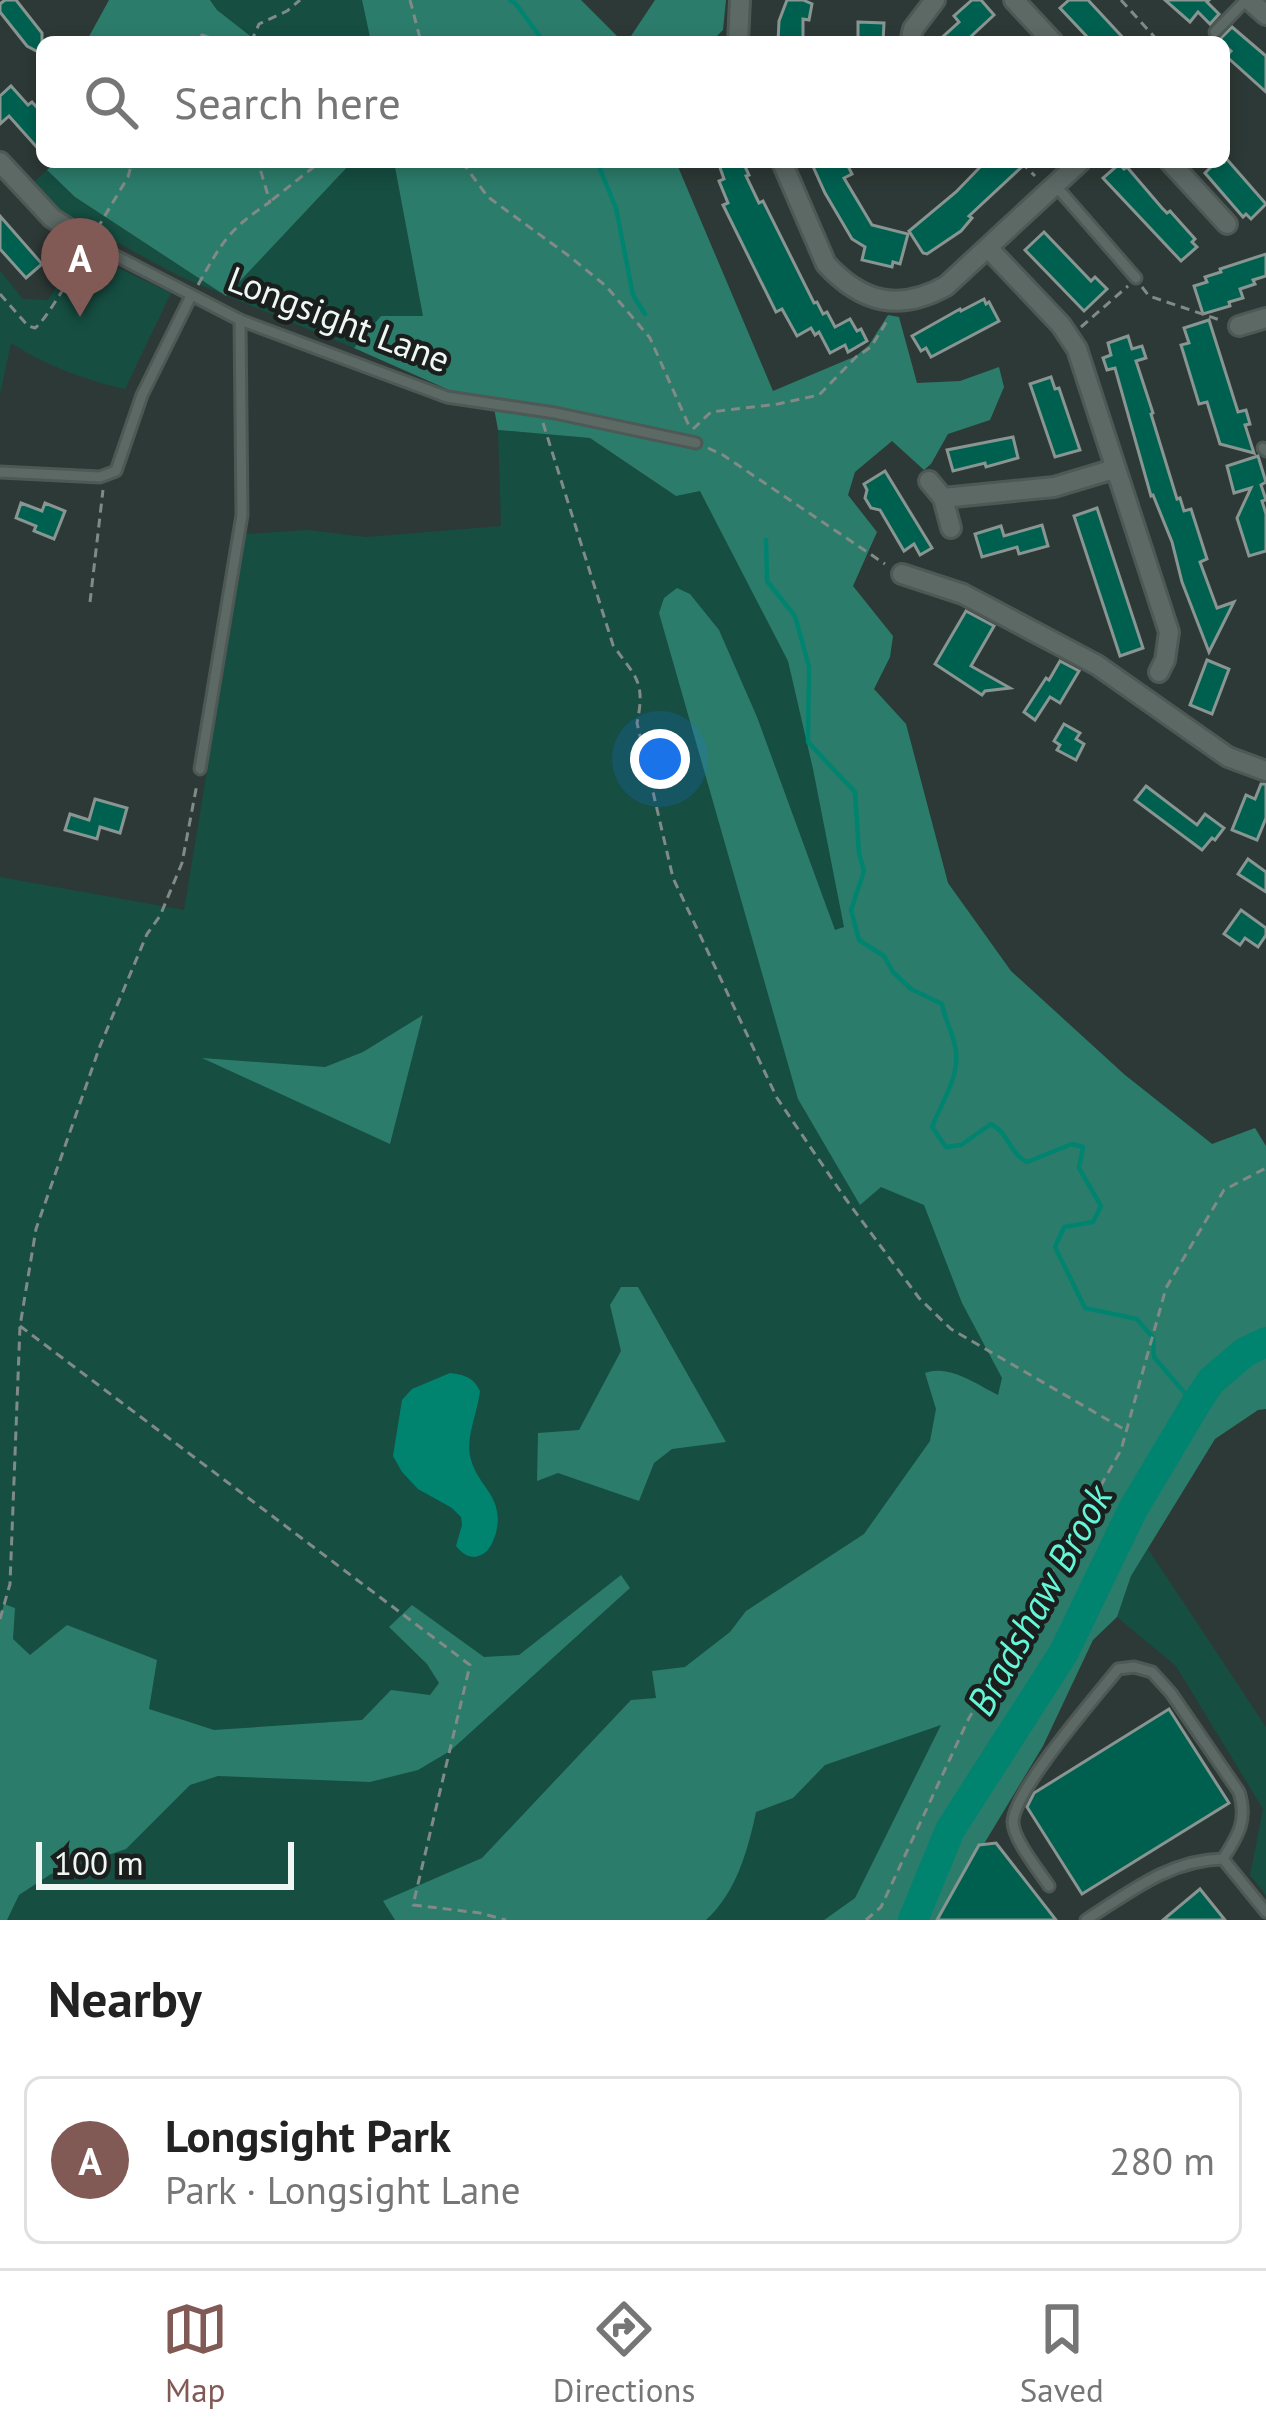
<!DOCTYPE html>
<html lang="en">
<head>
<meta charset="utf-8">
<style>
  :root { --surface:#fff; --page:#f6f6f6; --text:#222; --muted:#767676; --line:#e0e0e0; --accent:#815955 }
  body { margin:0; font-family:"PT Sans",sans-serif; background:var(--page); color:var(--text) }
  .scale { position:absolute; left:36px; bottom:30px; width:258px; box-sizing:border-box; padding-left:12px; border:6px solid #eff7f4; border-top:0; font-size:33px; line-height:42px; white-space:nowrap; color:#eff7f4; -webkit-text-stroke:9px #1a1f1d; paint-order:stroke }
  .you { position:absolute; left:660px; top:759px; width:42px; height:42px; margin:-30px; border:9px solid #fff; border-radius:50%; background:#1a73e8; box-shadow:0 0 0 18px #1a73e833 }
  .badge { display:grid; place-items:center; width:78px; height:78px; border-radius:50%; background:var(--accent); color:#fff; font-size:39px; font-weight:700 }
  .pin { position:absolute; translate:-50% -99px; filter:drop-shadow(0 3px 6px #0008) }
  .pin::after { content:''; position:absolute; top:63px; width:42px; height:36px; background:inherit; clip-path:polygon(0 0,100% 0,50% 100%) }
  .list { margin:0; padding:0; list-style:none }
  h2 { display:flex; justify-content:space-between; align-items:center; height:156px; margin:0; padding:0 48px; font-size:51px }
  h2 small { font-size:39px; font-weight:400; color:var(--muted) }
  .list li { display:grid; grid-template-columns:78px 1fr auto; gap:36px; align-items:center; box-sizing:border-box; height:168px; margin:0 24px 24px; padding:0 24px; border:3px solid var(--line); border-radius:18px }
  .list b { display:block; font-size:45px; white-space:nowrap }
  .list p { margin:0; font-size:39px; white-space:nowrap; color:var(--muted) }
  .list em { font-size:39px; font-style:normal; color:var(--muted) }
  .icon { flex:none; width:66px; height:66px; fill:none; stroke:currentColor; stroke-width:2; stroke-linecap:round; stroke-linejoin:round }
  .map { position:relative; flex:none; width:1266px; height:1920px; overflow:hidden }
  .search { position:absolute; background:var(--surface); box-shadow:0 6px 18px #0003; left:36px; right:36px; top:36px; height:132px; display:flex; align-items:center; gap:30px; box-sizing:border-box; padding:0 42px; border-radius:18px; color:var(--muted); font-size:45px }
  .sheet { height:348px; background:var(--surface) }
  nav { display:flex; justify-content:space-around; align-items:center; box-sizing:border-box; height:168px; border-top:3px solid var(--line); background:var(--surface); font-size:33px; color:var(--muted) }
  nav a { display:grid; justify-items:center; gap:6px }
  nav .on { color:var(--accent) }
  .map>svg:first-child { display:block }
  .green { fill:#164e42 }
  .forest { fill:#2c7c6b }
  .water { fill:#008470 }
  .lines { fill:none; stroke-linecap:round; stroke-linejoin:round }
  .stream { stroke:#008470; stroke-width:4.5 }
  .river { stroke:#008470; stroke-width:30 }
  .building { fill:#006050; stroke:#889591; stroke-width:3 }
  .lane-casing { stroke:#4e5855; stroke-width:15 }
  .street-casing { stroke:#4e5855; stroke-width:24 }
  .path { stroke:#808a87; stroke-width:3; stroke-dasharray:9 6; stroke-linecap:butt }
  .lane { stroke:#5c6965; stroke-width:9 }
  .street { stroke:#5c6965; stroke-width:18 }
  .labels { text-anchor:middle; stroke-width:9; stroke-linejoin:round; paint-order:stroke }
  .street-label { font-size:36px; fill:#eff7f4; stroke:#1a1f1d }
  .water-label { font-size:39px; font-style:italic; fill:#65f6d7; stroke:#1a1f1d }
</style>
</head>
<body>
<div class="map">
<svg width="1266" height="1920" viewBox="0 0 1266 1920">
  <rect width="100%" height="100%" fill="#2d3936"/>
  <!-- green -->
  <g class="green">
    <path d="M 210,0 L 362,0 L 371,42 L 258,42 L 217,10 Z"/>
    <path d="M 394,162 L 424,317 L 381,316 L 354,348 L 179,276 L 57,210 L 32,184 L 47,170 L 75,197 L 226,296 L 351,163 Z"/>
    <path d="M 80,250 L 171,293 L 125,389 C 84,380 47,366 11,343 L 0,395 L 0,271 L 23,299 L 48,300 Z"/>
    <path d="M 498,430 L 590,438 L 676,496 L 698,488 L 893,636 L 890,657 L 874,689 L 906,724 L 948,883 L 1011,971 L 1125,1075 L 1213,1144 L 942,1724 L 855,1898 L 824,1920 L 0,1920 L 0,877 L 184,910 L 246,534 L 307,530 L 366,537 L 501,526 Z"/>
    <path d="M 1148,1549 L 1266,1727 L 1266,1895 L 1250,1875 L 1263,1809 L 1176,1666 L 1117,1617 L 1131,1576 Z"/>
  </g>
  <!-- forest -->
  <g class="forest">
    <path d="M 109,0 L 210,0 L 217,10 L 258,42 L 86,42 Z"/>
    <path d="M 362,0 L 581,0 L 623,42 L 371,42 Z"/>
    <path d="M 655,0 L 726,0 L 723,30 L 711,42 L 627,42 Z"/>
    <path d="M 56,162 L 352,162 L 226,296 L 75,197 L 47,170 Z"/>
    <path d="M 394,162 L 676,162 L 773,391 L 856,356 L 869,345 L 888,315 L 899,317 L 917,383 L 960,381 L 999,367 L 1004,387 L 990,420 L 948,434 L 931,464 L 924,470 L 892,441 L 855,472 L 848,495 L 877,532 L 853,586 L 893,636 L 890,657 L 874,689 L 906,724 L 948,883 L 1011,971 L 1125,1075 L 1212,1144 L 1255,1128 L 1266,1146 L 1266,1409 L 1258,1410 L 1215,1439 L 1131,1576 L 1117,1617 L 1093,1640 L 1043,1746 L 938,1920 L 824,1920 L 855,1898 L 941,1725 L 825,1765 L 793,1798 L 756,1812 C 748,1850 736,1893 706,1920 L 395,1920 L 383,1901 L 482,1858 L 631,1700 L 656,1698 L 652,1671 L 685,1667 L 730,1632 L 746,1611 L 864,1534 L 930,1441 L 936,1409 L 925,1373 C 949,1364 976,1384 998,1395 L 1002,1378 L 962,1303 L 924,1205 L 881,1187 L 860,1205 L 798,1099 L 659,613 L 664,598 L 677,588 L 690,594 L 719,630 L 757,717 L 835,930 L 844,927 L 813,769 L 788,661 L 700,491 L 676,496 L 590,438 L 498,430 L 492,397 L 449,390 L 354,348 L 381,316 L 423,316 Z"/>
    <path d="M 423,1015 L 390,1144 L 202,1058 L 325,1067 L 363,1052 Z"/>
    <path d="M 621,1287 L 638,1287 L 726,1442 L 672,1449 L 654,1463 L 639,1501 L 558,1473 L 537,1481 L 538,1433 L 579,1430 L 621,1351 L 610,1305 Z"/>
    <path d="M 621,1575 L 630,1588 L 450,1751 L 418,1770 L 370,1782 L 218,1776 L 190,1785 L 126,1849 L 51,1874 L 19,1895 L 7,1920 L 0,1920 L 0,1619 L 4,1604 L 15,1608 L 13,1639 L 30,1655 L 67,1625 L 157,1660 L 149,1709 L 214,1730 L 362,1720 L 391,1690 L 430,1695 L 439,1683 L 427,1664 L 389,1627 L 412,1605 L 484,1657 L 519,1655 Z"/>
  </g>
  <!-- water -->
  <path class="water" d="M 450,1373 C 465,1375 473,1377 480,1391 C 478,1411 466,1436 470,1456 C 477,1488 505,1495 496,1533 C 493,1542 489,1552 481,1555 C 470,1560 463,1554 456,1546 L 462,1525 L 461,1517 L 452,1508 L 418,1489 L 402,1472 L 393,1456 L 402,1400 L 412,1389 Z"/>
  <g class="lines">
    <!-- stream -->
    <g class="stream">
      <path d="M 510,0 L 516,4 L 544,42"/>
      <path d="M 597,162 L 616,208 L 633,295 L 645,314"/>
      <path d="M 766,540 L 767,581 L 795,616 L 809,667 L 808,742 L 855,792 L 859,853 L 864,871 L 851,910 L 859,940 L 884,956 L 893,972 L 911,989 L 942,1004 C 945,1021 955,1037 956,1052 C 959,1078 941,1104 932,1127 L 946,1147 L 961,1145 L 991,1124 C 1009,1133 1009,1153 1027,1162 L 1072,1144 L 1083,1147 L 1079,1168 L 1101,1206 L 1093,1222 L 1064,1227 L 1055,1247 L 1085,1308 L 1137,1319 L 1153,1338 L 1154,1357 L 1195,1405"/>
    </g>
    <!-- river -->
    <path class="river" d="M 913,1920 L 950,1830 L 1064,1652 L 1133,1509 L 1195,1405 L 1211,1381 L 1245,1352 L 1266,1342"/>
  </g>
  <!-- building -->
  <g class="building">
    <path d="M 5,0 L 16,0 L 42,33 L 42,54 L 27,46 L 0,12 L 0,4 Z"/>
    <path d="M 787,0 L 803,0 L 812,4 L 809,20 L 803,19 L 803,42 L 778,42 L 779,21 Z"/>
    <path d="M 972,0 L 981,0 L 994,15 L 965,42 L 937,42 L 959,22 L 954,16 Z"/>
    <path d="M 1069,0 L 1088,0 L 1127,42 L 1092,42 L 1060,8 Z"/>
    <path d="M 1165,0 L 1209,0 L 1207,2 L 1219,14 L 1210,24 L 1198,12 L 1190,22 Z"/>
    <path d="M 858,22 L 884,23 L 883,42 L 858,42 Z"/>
    <path d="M 1232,27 L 1266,56 L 1266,92 L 1226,56 L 1231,51 L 1219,40 Z"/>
    <path d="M 11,86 L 28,105 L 32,102 L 42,113 L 42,153 L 9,116 L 0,124 L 0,96 Z"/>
    <path d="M 1224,156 L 1266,204 L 1251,219 L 1246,214 L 1243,217 L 1205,173 L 1210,168 L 1205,162 L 1224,162 Z"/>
    <path d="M 718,162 L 743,162 L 749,175 L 746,176 L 759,203 L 763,201 L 814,303 L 817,302 L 823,314 L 827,312 L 835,327 L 850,319 L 857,331 L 861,329 L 867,341 L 848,352 L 845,345 L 830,353 L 819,332 L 815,335 L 811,328 L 797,336 L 782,309 L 776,312 L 723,205 L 728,203 L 719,181 L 724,179 Z"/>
    <path d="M 811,162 L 846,162 L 852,174 L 844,178 L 872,225 L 908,234 L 900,264 L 893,262 L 892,267 L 862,260 L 865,247 L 852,239 L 825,193 Z"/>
    <path d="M 985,162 L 1027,162 L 969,216 L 972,218 L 961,231 L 927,254 L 923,253 L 909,231 L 956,192 Z"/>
    <path d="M 1119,164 L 1124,169 L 1127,167 L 1162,208 L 1167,213 L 1170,211 L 1195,239 L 1192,242 L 1197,247 L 1181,261 L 1103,178 Z"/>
    <path d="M 0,216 L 42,264 L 26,278 L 0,249 Z"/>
    <path d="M 1044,232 L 1091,281 L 1095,277 L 1107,289 L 1084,311 L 1025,250 Z"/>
    <path d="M 1266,254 L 1266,276 L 1253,280 L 1255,284 L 1240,289 L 1243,298 L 1229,302 L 1230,306 L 1203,314 L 1194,286 L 1207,282 L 1205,277 L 1221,272 L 1220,269 Z"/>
    <path d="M 984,299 L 986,304 L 989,302 L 999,321 L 931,357 L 926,348 L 921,351 L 912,336 L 960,309 L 961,311 Z"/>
    <path d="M 1209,320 L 1238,412 L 1246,410 L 1250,424 L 1245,425 L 1254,453 L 1220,444 L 1207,402 L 1199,404 L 1181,345 L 1189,343 L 1184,328 Z"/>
    <path d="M 1128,336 L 1132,349 L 1142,346 L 1146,358 L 1136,361 L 1153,413 L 1151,414 L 1177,499 L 1180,498 L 1184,511 L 1191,509 L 1207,559 L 1200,562 L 1217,608 L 1234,602 L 1209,652 L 1182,582 L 1172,542 L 1153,495 L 1151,496 L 1115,368 L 1107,370 L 1103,358 L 1111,355 L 1108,343 Z"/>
    <path d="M 1051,377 L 1055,389 L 1059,388 L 1080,450 L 1055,457 L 1030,384 Z"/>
    <path d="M 1013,437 L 1018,458 L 986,467 L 985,463 L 953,471 L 947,450 Z"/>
    <path d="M 1258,456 L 1266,482 L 1261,485 L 1266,500 L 1262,501 L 1266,514 L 1266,551 L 1249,556 L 1237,518 L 1251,488 L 1234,493 L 1227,466 Z"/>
    <path d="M 885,471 L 932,548 L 920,555 L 914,544 L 904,551 L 880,510 L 871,508 L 865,498 L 867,490 L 864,484 Z"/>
    <path d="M 21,503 L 42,511 L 45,503 L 65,511 L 54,539 L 34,531 L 36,526 L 16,518 Z"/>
    <path d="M 1097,508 L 1143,648 L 1120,656 L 1074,516 Z"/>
    <path d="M 1042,525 L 1048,546 L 1019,554 L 1017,547 L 982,557 L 975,534 L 1001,526 L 1004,536 Z"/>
    <path d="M 966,611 L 994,626 L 971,666 L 1010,688 L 985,691 L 982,695 L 935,664 Z"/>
    <path d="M 1207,660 L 1229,669 L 1212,714 L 1190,705 Z"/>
    <path d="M 1060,661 L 1079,671 L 1060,703 L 1050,697 L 1035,720 L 1024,712 L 1046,678 L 1049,680 Z"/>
    <path d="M 1064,724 L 1080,733 L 1076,739 L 1084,744 L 1076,760 L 1057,750 L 1060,745 L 1054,741 Z"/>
    <path d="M 1261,784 L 1266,784 L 1266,818 L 1257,840 L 1232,830 L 1246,795 L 1255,799 Z"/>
    <path d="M 1146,786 L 1197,825 L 1205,814 L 1224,828 L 1215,840 L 1212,838 L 1202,850 L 1135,800 Z"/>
    <path d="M 95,799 L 127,808 L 120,833 L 100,827 L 97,839 L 65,830 L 70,814 L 89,820 Z"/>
    <path d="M 1248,859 L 1266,872 L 1266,892 L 1238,874 Z"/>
    <path d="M 1241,910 L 1266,928 L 1266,935 L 1258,947 L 1245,938 L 1240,945 L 1224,934 Z"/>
    <path d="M 1169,1709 L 1229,1803 L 1082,1894 L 1027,1807 L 1034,1793 Z"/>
    <path d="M 996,1843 L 1056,1920 L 937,1920 L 979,1845 Z"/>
    <path d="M 1200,1889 L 1225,1920 L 1163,1920 Z"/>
  </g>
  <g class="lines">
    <defs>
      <g id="lane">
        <path d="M 1215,32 L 1246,0"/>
        <path d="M 1055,185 L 1136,278"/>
        <path d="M 91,243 L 240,320 L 447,397 L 555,413 L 696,443"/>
        <path d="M 1263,448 L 1266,451"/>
        <path d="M 0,472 L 100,477 L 116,471 L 142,395 L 191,296"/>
        <path d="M 200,769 L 242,515 L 240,320"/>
        <path d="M 1049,1886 C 1039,1871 1013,1839 1013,1822 C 1014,1790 1096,1697 1118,1669 L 1134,1667 L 1152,1672 L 1171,1693 L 1239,1792 C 1248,1820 1238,1836 1223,1859"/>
        <path d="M 1086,1920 C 1130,1892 1169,1860 1223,1859 L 1266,1912"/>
      </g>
      <g id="street">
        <path d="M 1014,0 L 1053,42"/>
        <path d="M 1249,0 L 1266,15"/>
        <path d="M 738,42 L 740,0"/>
        <path d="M 910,42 L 913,29 L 935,0"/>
        <path d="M 0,162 L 52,218 L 89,242"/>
        <path d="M 782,162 L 826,264 C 862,303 899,312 946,286 L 1080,162"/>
        <path d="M 1170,162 L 1227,224"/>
        <path d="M 988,248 L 1061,325 L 1077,349 L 1169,632 L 1165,660 L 1159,672"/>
        <path d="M 1239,326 L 1266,318"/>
        <path d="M 929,481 L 943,498 L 951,528"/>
        <path d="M 943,498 L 1054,487 L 1114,469"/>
        <path d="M 902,574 L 963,594 L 1097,665 L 1228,757 L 1266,771"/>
      </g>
    </defs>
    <!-- lane casing -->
    <use href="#lane" class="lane-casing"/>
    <!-- street casing -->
    <use href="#street" class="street-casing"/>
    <!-- path -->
    <g class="path">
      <path d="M 410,0 L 421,42"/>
      <path d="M 1121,0 L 1159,42"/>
      <path d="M 187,42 L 202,35 L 222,42"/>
      <path d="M 251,42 L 259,24 L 287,11 L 300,0"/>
      <path d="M 462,162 L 488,197 L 569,256 L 606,286 L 650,338 L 690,428"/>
      <path d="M 1021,162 L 1035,176"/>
      <path d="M 272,200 L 320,162"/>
      <path d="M 97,229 L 128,177 L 132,162"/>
      <path d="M 198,285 C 222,242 229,229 270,202 L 258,162"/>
      <path d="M 1142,287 L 1149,296 L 1220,320"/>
      <path d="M 0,294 L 28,326 L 35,328 C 47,319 71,275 82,259"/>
      <path d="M 1081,327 L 1128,286"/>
      <path d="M 543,423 L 613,645 C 635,677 646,680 637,723 L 673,878 L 777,1098 L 845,1198 L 919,1298 L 951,1329 L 1127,1431"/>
      <path d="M 693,429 L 711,412 L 778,404 L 819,395 L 856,357 L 871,347 L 887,321"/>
      <path d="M 708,448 L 723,455 L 885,564"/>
      <path d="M 90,602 L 103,490"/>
      <path d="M 20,1326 L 470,1665 L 413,1905 L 480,1913 L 506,1920"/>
      <path d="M 0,1619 L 10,1584 L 20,1326 L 36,1229 L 100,1046 L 147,934 L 160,916 L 182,863 L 197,784"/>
      <path d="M 866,1920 L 881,1907 L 968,1720 L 1121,1450 L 1166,1288 L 1224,1190 L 1266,1168"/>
    </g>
    <!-- lane -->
    <use href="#lane" class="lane"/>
    <!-- street -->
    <use href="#street" class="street"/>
  </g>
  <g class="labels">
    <!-- street labels -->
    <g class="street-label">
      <text transform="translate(339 319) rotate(21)" y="13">Longsight Lane</text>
    </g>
    <!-- water labels -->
    <g class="water-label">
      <text transform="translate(1039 1600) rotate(-61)" y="14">Bradshaw Brook</text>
    </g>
  </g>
</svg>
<div class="scale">100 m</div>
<div class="you"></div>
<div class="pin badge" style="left:80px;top:317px">A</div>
<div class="search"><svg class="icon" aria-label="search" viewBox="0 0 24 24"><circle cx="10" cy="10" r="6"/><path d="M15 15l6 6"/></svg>Search here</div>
</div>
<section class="sheet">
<h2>Nearby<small></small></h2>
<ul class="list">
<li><span class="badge">A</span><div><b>Longsight Park</b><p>Park · Longsight Lane</p></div><em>280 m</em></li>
</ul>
</section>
<nav>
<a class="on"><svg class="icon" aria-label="map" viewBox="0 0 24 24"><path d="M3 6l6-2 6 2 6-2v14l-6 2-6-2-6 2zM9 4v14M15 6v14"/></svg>Map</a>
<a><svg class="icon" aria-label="directions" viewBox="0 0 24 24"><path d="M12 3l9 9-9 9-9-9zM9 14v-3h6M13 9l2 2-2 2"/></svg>Directions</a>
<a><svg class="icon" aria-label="saved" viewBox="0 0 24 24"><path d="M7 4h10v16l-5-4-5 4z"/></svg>Saved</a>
</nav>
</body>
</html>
